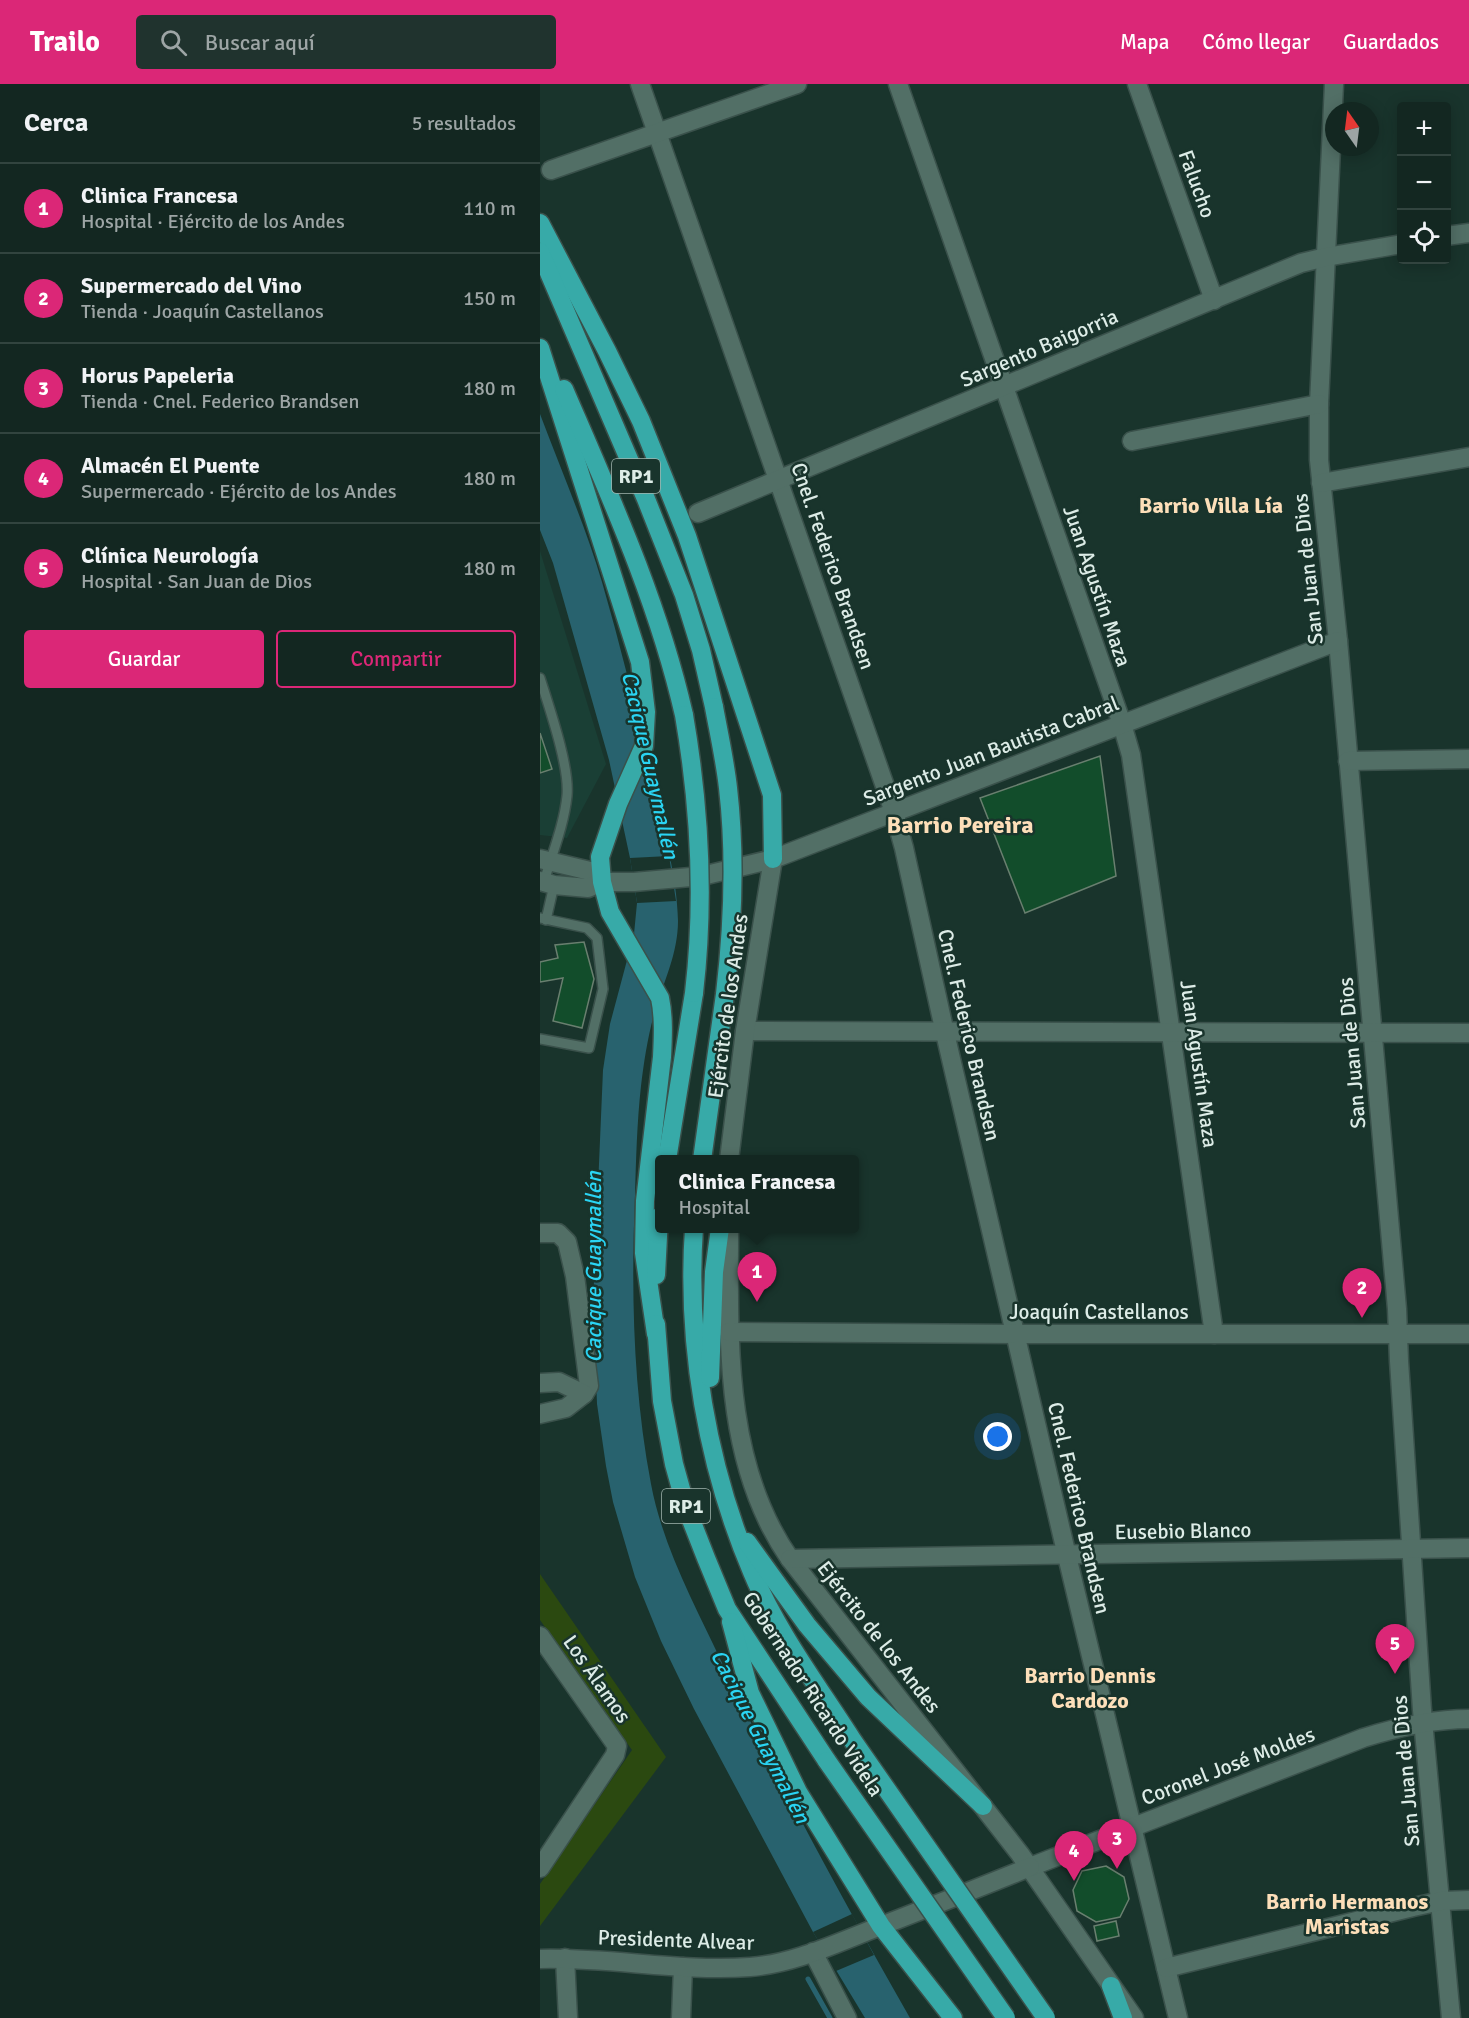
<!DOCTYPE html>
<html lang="es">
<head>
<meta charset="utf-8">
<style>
  :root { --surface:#132721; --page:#20332e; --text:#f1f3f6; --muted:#9da5a5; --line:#32443f; --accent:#db2777 }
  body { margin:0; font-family:Signika,sans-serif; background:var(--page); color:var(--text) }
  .controls { position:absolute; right:18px; top:18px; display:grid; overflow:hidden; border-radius:6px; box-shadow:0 3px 15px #0003 }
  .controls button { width:54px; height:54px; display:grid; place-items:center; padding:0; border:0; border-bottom:2px solid var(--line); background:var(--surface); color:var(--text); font:30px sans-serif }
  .compass { position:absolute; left:785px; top:18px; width:54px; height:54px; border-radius:50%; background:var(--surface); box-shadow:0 3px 15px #0003; rotate:346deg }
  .you { position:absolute; left:458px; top:1353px; width:21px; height:21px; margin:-15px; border:4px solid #fff; border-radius:50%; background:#1a73e8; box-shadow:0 0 0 9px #1a73e833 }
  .badge { display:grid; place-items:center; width:39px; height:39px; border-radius:50%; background:var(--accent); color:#fff; font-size:20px; font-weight:700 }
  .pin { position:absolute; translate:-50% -50px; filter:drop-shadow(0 2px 3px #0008) }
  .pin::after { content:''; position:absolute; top:32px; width:21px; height:18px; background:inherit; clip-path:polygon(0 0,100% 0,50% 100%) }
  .popup { position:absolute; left:115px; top:1071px; width:204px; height:78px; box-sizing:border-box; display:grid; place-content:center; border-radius:6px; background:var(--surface); filter:drop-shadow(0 2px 4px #0005); font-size:20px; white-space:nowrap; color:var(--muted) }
  .popup b { font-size:22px; color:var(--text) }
  .popup::after { content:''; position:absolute; left:50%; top:100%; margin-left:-12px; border:12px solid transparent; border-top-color:var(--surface) }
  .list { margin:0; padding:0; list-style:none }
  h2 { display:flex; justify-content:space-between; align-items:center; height:78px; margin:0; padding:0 24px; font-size:26px }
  h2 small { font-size:20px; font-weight:400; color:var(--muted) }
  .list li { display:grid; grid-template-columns:39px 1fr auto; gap:18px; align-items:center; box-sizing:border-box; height:90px; padding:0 24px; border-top:2px solid var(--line) }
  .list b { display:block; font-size:22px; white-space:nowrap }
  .list p { margin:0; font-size:20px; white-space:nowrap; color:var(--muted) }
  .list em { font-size:20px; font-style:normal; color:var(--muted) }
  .actions { display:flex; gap:12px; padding:18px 24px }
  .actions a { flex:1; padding:14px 0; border:2px solid var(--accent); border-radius:6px; text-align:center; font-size:21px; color:var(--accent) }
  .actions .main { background:var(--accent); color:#fff }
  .icon { flex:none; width:33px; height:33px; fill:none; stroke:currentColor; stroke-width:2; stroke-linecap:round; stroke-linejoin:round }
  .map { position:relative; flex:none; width:929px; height:1934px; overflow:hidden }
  header { display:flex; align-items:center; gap:36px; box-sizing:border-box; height:84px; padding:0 30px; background:var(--accent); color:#fff }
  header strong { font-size:28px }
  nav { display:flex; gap:33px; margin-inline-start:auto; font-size:21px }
  .search { width:420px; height:54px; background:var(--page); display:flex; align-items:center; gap:15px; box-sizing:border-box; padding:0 21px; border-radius:6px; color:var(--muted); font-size:22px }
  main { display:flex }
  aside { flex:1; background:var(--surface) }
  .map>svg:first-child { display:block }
  .built { fill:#1a3f35 }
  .green { fill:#2b4910 }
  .water { fill:#28626e }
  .pier { fill:#19342c }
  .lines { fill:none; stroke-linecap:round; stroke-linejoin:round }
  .stream { stroke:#28626e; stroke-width:5 }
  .building { fill:#124d2b; stroke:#697f6f; stroke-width:1.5 }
  .service-casing { stroke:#3a514b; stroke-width:12 }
  .minor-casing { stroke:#3a514b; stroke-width:21 }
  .tertiary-casing { stroke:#3a514b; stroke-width:21 }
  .secondary-casing { stroke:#3a514b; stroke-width:21 }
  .motorway-casing { stroke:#3a514b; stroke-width:21 }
  .service { stroke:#526f66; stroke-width:9 }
  .minor { stroke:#526f66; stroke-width:18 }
  .tertiary { stroke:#526f66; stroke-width:18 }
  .secondary { stroke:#526f66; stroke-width:18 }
  .motorway { stroke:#37aaa8; stroke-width:18 }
  .motorway-bridge-casing { stroke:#3a514b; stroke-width:21; stroke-linecap:butt }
  .motorway-bridge { stroke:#37aaa8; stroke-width:18 }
  .labels { text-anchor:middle; stroke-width:5; stroke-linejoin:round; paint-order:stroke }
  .shield { fill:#19342c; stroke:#a2b5af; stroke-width:1.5 }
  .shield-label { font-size:20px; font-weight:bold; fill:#ddece7 }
  .street-label { font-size:21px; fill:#ddece7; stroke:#19342c }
  .neighbourhood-label { font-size:22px; font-weight:bold; fill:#fddfb9; stroke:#19342c }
  .water-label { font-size:22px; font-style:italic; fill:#2ad4f3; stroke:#19342c }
  .quarter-label { font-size:24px; font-weight:bold; fill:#fddfb9; stroke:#19342c }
</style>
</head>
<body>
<header>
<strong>Trailo</strong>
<div class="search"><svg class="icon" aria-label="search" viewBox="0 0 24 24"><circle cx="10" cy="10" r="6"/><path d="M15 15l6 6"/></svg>Buscar aquí</div>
<nav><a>Mapa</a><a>Cómo llegar</a><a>Guardados</a></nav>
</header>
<main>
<aside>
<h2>Cerca<small>5 resultados</small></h2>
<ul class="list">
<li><span class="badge">1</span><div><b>Clinica Francesa</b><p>Hospital · Ejército de los Andes</p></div><em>110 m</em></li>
<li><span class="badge">2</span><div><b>Supermercado del Vino</b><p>Tienda · Joaquín Castellanos</p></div><em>150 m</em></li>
<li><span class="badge">3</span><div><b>Horus Papeleria</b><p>Tienda · Cnel. Federico Brandsen</p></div><em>180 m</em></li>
<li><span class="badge">4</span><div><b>Almacén El Puente</b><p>Supermercado · Ejército de los Andes</p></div><em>180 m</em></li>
<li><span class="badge">5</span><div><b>Clínica Neurología</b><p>Hospital · San Juan de Dios</p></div><em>180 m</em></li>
</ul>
<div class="actions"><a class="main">Guardar</a><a>Compartir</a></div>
</aside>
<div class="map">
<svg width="929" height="1934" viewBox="0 0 929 1934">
  <rect width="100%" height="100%" fill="#19342c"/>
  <!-- built -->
  <path class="built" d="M 0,467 L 66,680 L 27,754 L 0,751 Z"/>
  <!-- green -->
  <path class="green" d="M 0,1490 L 126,1673 L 0,1842 L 0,1800 L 92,1666 L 0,1536 Z"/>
  <!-- water -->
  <path class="water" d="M 0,330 C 21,386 45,441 62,498 C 81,563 97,629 112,695 C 122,742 137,789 138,837 C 138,869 124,897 115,927 C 108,951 104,977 101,1002 C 97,1038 96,1076 95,1112 C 91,1209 93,1305 111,1400 C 123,1464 156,1523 183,1581 C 240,1701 304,1818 370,1934 L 325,1934 L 273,1848 L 154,1625 L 121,1557 L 95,1493 L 73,1418 L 66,1382 L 57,1320 L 53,1220 L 63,986 L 70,940 L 94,850 L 97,819 L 90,774 L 69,676 L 13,479 L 0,446 Z"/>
  <!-- pier -->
  <g class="pier">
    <path d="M 129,772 L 136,817 L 97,819 L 90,774 Z"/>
    <path d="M 312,1830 L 334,1871 L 296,1887 L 273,1848 Z"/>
  </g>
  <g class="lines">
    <!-- stream -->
    <path class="stream" d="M 268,1895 L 290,1934"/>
  </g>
  <!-- building -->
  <g class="building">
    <path d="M 0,649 L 12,685 L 0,689 Z"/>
    <path d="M 560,672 L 576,792 L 485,829 L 440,714 Z"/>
    <path d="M 44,858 L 54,895 L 42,944 L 13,937 L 23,894 L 0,898 L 0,878 L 18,874 L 15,861 Z"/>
    <path d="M 566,1782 L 584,1793 L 589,1815 L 580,1833 L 556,1838 L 537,1827 L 533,1806 L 542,1787 Z"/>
    <path d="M 576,1837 L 579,1852 L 557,1857 L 554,1842 Z"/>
  </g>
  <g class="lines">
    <defs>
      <g id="service">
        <path d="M 0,594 C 9,623 30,683 27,712 C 24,741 12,770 4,798"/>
        <path d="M 0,834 L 47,844 L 57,854 L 63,905 L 49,964 L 0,955"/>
        <path d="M 6,836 L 14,801"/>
      </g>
      <g id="minor">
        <path d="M 100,0 L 354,728 L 364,764 L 405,949 L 527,1472 L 638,1934"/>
        <path d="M 358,0 L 582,640 L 591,671 L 674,1250"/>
        <path d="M 597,0 L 674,216"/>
        <path d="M 794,0 L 779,320 L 779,376 L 798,557 L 857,1225 L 859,1277 L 882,1626 L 911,1934"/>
        <path d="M 11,86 L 257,0"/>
        <path d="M 906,152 L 929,149"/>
        <path d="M 592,357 L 779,320"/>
        <path d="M 781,399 L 929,373"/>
        <path d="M 158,429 L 761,179 L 786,173 L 862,160"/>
        <path d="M 205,947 L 929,949"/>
        <path d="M 189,1144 C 189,1256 183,1379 250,1475 L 480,1770 L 594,1934"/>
        <path d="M 0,1149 L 18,1149 L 27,1158 L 35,1192 L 49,1302 L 44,1310"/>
        <path d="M 189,1248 L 476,1250 L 929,1250"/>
        <path d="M 0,1299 L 19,1298 L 44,1310 L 26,1324 L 0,1330"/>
        <path d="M 250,1475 L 929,1464"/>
        <path d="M 0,1552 L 77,1662 L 75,1671 L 0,1784"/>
        <path d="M 273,1868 L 307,1934"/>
        <path d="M 626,1884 L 873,1823 L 901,1817 L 929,1816"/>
        <path d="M 141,1934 L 143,1883"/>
      </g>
      <g id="tertiary">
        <path d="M 808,677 L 929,675"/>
        <path d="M 0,775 L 50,787 L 62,798"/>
        <path d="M 0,797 L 14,801 L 48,804 L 62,798 L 94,798 L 162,792 L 233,775 L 798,557"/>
        <path d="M 189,1076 L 205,947 L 233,775"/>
        <path d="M 490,1783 L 823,1654 C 858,1643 893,1635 929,1635"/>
      </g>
      <g id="secondary">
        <path d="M 25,1874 L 28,1934"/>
        <path d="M 0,1875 C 70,1873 140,1888 210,1883 C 251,1880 290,1862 328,1847 C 382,1826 436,1805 490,1783"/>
      </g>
      <g id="motorway">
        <path d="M 0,139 L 67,267 L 101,337 L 147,452 L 232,711 L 233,775"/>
        <path d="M 0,168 L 106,415 L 144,511 L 161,566 L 174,623"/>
        <path d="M 0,264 L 100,578 L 106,628 L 104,662 L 78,720 L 60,773 L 62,798 L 70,828 L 120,914 C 124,933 123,953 122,973 L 105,1117 L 104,1169 L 116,1250"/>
        <path d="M 24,305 C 70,412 118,517 144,631"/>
        <path d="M 127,1076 L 154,909"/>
        <path d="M 162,1076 L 185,910"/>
        <path d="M 154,1144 C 146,1260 167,1382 212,1488 C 237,1548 278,1602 313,1657"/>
        <path d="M 116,1191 L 119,1133"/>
        <path d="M 116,1240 L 122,1317 L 134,1380 L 146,1423 L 166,1474 L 187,1525 L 287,1677"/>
        <path d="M 170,1294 L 174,1188 L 180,1144"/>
        <path d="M 207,1458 L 267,1541 L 328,1613 L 443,1722"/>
        <path d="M 191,1538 L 210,1609 L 258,1708 L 341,1842 L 413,1934"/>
        <path d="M 571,1902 L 583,1934"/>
      </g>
    </defs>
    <!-- service casing -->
    <use href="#service" class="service-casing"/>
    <!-- minor casing -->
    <use href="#minor" class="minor-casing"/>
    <!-- tertiary casing -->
    <use href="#tertiary" class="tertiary-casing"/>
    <!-- secondary casing -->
    <use href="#secondary" class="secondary-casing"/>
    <!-- motorway casing -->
    <use href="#motorway" class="motorway-casing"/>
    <!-- service -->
    <use href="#service" class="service"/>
    <!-- minor -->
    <use href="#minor" class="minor"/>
    <!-- tertiary -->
    <use href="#tertiary" class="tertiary"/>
    <!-- secondary -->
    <use href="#secondary" class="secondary"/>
    <!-- motorway -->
    <use href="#motorway" class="motorway"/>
    <defs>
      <g id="motorway-bridge">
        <path d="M 174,623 C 179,650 185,677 188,704 C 196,773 193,841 185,910"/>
        <path d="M 144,631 C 160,724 165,815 154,909"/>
        <path d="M 313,1657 L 506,1934"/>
        <path d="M 287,1677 L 466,1934"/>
      </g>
    </defs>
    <!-- motorway-bridge casing -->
    <use href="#motorway-bridge" class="motorway-bridge-casing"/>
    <!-- motorway-bridge -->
    <use href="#motorway-bridge" class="motorway-bridge"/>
  </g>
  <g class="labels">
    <!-- shield labels -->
    <g class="shield">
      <rect x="72" y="375" width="48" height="34" rx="4.5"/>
      <rect x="122" y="1405" width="48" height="34" rx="4.5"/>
    </g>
    <g class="shield-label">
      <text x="96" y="399">RP1</text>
      <text x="146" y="1429">RP1</text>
    </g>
    <!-- street labels -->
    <g class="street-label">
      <text transform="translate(657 100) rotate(70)" y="7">Falucho</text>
      <text transform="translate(499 264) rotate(-23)" y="7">Sargento Baigorria</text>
      <text transform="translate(293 482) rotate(71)" y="7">Cnel. Federico Brandsen</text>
      <text transform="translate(768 485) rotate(-96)" y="7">San Juan de Dios</text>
      <text transform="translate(557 502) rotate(71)" y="7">Juan Agustín Maza</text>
      <text transform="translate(451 667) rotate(-21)" y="7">Sargento Juan Bautista Cabral</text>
      <text transform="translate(188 922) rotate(-82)" y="7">Ejército de los Andes</text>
      <text transform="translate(429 951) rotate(77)" y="7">Cnel. Federico Brandsen</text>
      <text transform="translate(812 969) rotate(-95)" y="7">San Juan de Dios</text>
      <text transform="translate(659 980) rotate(82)" y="7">Juan Agustín Maza</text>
      <text x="559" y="1235">Joaquín Castellanos</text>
      <text transform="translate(539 1424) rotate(77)" y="7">Cnel. Federico Brandsen</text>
      <text transform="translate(643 1447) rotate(-1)" y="7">Eusebio Blanco</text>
      <text transform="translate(339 1553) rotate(52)" y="7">Ejército de los Andes</text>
      <text transform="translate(57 1595) rotate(55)" y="7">Los Álamos</text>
      <text transform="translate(273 1610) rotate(57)" y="7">Gobernador Ricardo Videla</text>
      <text transform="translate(688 1682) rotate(-21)" y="7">Coronel José Moldes</text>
      <text transform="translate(866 1687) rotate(-95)" y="7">San Juan de Dios</text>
      <text transform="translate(136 1856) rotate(2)" y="7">Presidente Alvear</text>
    </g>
    <!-- neighbourhood labels -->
    <g class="neighbourhood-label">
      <text x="671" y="429">Barrio Villa Lía</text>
      <text x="550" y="1599">Barrio Dennis<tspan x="550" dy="25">Cardozo</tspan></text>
      <text x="807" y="1825">Barrio Hermanos<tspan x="807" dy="25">Maristas</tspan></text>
    </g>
    <!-- water labels -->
    <g class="water-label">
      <text transform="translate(111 681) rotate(77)" y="8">Cacique Guaymallén</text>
      <text transform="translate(53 1183) rotate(-90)" y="8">Cacique Guaymallén</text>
      <text transform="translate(221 1652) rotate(63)" y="8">Cacique Guaymallén</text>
    </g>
    <!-- quarter labels -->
    <g class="quarter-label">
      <text x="420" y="749">Barrio Pereira</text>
    </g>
  </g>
</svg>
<div class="controls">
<button>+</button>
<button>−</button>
<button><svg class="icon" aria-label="locate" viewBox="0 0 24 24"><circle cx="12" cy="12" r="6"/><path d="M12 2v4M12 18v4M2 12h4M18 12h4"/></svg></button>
</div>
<svg class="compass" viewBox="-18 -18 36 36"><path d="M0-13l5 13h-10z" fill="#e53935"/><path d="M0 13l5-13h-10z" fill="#9da5a5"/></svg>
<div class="you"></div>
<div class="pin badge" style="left:217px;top:1218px">1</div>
<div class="popup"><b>Clinica Francesa</b>Hospital</div>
<div class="pin badge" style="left:822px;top:1234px">2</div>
<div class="pin badge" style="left:577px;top:1785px">3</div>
<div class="pin badge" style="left:534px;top:1797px">4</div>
<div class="pin badge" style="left:855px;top:1590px">5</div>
</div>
</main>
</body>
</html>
